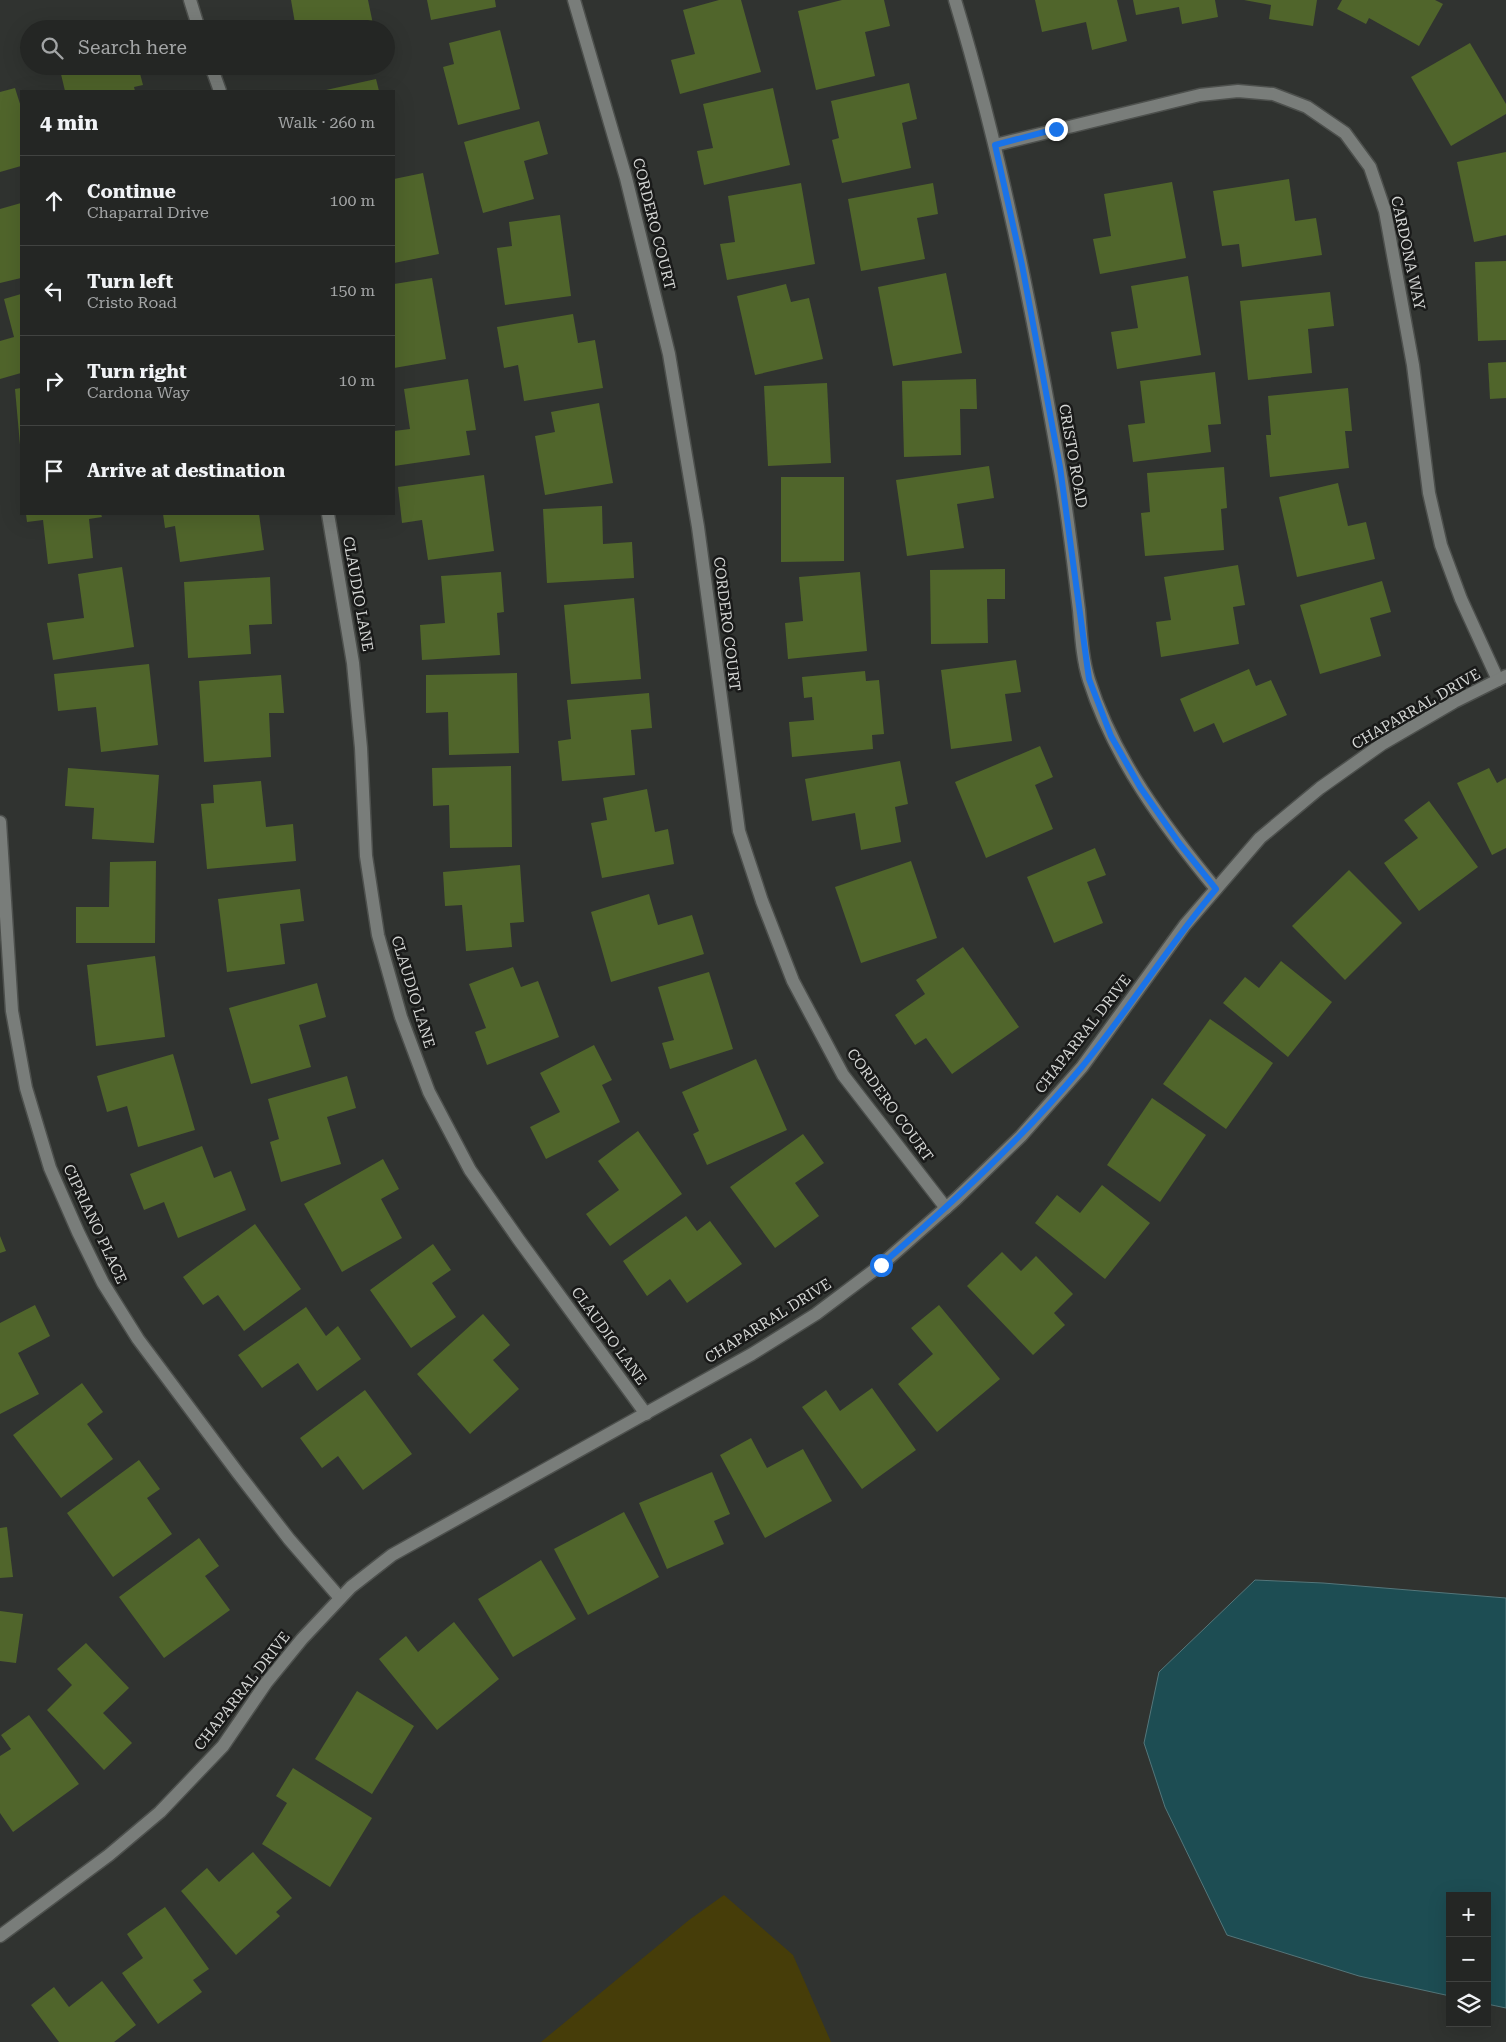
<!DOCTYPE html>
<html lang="en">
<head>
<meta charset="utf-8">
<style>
  :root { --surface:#242624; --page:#2c2e2c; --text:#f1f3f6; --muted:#a3a5a6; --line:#414341 }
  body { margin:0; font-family:"Roboto Serif",serif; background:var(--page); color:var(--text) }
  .controls { position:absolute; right:15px; bottom:15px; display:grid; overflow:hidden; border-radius:0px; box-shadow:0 5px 20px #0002 }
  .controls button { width:45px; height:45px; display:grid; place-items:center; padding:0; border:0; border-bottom:1px solid var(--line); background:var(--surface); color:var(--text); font:25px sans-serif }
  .stop { position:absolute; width:15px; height:15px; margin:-11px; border:4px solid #1a73e8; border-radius:50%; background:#fff }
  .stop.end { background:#1a73e8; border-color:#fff; box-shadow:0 1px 5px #0008 }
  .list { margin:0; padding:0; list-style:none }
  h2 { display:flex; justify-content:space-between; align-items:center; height:65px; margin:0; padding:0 20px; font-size:21px }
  h2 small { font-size:16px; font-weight:400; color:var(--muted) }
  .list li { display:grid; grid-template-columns:32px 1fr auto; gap:15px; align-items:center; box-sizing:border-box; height:90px; padding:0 20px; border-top:1px solid var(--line) }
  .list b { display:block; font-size:19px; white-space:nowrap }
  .list p { margin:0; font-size:16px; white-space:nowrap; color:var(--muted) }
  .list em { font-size:16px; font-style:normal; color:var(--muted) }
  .icon { flex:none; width:28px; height:28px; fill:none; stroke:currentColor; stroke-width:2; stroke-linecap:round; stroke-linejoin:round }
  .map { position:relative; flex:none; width:1506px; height:2042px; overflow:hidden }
  .search { position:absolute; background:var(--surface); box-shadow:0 5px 20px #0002; left:20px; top:20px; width:375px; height:55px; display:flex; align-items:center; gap:12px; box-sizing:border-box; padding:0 18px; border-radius:28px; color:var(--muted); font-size:19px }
  .panel { position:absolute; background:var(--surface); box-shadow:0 5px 20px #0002; left:20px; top:90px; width:375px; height:425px; border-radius:0px }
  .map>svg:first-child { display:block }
  .green { fill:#463d09 }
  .water { fill:#1d4d53; stroke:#54767a }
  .building { fill:#50652b }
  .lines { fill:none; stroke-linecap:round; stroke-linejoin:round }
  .minor-casing { stroke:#4d504d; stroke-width:15 }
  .minor { stroke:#797d7a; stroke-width:12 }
  .route { stroke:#1a73e8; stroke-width:6 }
  .labels { text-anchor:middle; stroke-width:5; stroke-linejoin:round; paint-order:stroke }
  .street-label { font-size:15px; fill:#d5d7d5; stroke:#191a19 }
</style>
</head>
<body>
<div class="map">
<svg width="1506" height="2042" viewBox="0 0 1506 2042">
  <rect width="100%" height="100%" fill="#303330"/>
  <!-- green -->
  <path class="green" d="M 724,1895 L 793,1955 L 831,2042 L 541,2042 L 689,1920 Z"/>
  <!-- water -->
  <path class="water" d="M 1255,1580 L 1323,1583 L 1506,1598 L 1506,2008 L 1487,2004 L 1487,1896 L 1450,1896 L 1450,1996 L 1359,1976 L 1227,1935 L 1165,1807 L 1144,1743 L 1159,1672 Z"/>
  <!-- building -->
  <g class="building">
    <path d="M 291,0 L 368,0 L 374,29 L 296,29 Z"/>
    <path d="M 427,0 L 495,0 L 496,7 L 431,20 Z"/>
    <path d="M 719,0 L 741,0 L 761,72 L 680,94 L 671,60 L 695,54 L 683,10 Z"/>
    <path d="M 842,0 L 884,0 L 890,26 L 865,32 L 875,76 L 816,90 L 798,11 Z"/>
    <path d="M 1035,0 L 1117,0 L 1127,41 L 1092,50 L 1086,22 L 1042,32 Z"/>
    <path d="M 1133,0 L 1215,0 L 1218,17 L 1182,24 L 1179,7 L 1136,15 Z"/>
    <path d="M 1244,0 L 1317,0 L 1313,26 L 1269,19 L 1271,5 Z"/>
    <path d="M 1342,0 L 1435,0 L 1443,4 L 1419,46 L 1369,18 L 1366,24 L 1337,9 Z"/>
    <path d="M 500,30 L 520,109 L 458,125 L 443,67 L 454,64 L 449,43 Z"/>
    <path d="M 1470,43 L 1506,104 L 1506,114 L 1451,146 L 1411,77 Z"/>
    <path d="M 76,66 L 138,66 L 143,85 L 134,87 L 135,91 L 65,91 L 60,70 Z"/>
    <path d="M 289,66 L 312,66 L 312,67 L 290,71 Z"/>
    <path d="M 376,79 L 379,91 L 326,91 L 326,90 Z"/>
    <path d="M 909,83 L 917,119 L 902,123 L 911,168 L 842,183 L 832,140 L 839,138 L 831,101 Z"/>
    <path d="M 15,88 L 21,107 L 21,166 L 0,172 L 0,92 Z"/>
    <path d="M 773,88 L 790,165 L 704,185 L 697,151 L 713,148 L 703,104 Z"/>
    <path d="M 539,121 L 548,154 L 524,161 L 534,199 L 483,213 L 464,142 Z"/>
    <path d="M 1506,152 L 1506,235 L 1474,242 L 1457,162 Z"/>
    <path d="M 423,173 L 439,254 L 394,263 L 394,179 Z"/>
    <path d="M 1289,179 L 1295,221 L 1316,218 L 1322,255 L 1242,267 L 1239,244 L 1222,246 L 1213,191 Z"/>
    <path d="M 1172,182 L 1186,258 L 1100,274 L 1093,239 L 1111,236 L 1104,194 Z"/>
    <path d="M 801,183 L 815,264 L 727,280 L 720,244 L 735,242 L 728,196 Z"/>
    <path d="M 933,183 L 938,214 L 917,218 L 925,259 L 861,271 L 848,199 Z"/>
    <path d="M 21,203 L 21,278 L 0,283 L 0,209 Z"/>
    <path d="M 560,215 L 571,296 L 505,305 L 497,248 L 512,246 L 509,222 Z"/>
    <path d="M 1506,261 L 1506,340 L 1478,341 L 1475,262 Z"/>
    <path d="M 946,273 L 962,353 L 893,366 L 878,287 Z"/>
    <path d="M 1188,276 L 1201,355 L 1117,369 L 1111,332 L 1138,328 L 1131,286 Z"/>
    <path d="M 432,278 L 446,359 L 394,368 L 394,284 Z"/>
    <path d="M 786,284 L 791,302 L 809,298 L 823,359 L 755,375 L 737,296 Z"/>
    <path d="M 1330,292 L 1334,326 L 1308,329 L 1312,373 L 1248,380 L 1240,301 Z"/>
    <path d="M 21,294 L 21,373 L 0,379 L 0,341 L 14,337 L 4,299 Z"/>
    <path d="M 573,314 L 578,343 L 595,340 L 603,388 L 524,401 L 518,365 L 504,368 L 497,327 Z"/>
    <path d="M 1506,362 L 1506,398 L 1490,399 L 1488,363 Z"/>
    <path d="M 1215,372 L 1221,424 L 1208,425 L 1211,452 L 1133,462 L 1128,425 L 1145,423 L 1140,381 Z"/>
    <path d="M 468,379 L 476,430 L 466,431 L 470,455 L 394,466 L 394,431 L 410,429 L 404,389 Z"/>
    <path d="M 976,379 L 977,409 L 960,409 L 961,455 L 904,457 L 902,381 Z"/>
    <path d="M 827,383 L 831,463 L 768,466 L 764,386 Z"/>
    <path d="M 21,388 L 21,445 L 20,445 L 15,389 Z"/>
    <path d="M 1348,388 L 1352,431 L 1345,431 L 1349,468 L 1270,477 L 1266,435 L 1271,435 L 1268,396 Z"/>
    <path d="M 599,403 L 613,483 L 545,495 L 535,436 L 555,432 L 551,412 Z"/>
    <path d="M 989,466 L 994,498 L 957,504 L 964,548 L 907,556 L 896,480 Z"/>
    <path d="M 1224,467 L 1227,508 L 1221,509 L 1224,550 L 1145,556 L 1141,513 L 1150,512 L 1147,473 Z"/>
    <path d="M 484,475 L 494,551 L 428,560 L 422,520 L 402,523 L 398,487 Z"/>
    <path d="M 781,477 L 844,477 L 844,561 L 781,562 Z"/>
    <path d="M 1338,483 L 1348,526 L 1366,522 L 1375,559 L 1297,577 L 1279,497 Z"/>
    <path d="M 602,506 L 603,544 L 632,542 L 634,578 L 547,583 L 543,509 Z"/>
    <path d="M 26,514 L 101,514 L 102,517 L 89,519 L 93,558 L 48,564 L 43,520 L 27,522 Z"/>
    <path d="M 163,514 L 259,514 L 264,550 L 180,562 L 175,526 L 165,528 Z"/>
    <path d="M 1238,565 L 1245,605 L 1233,607 L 1239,644 L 1161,657 L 1156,622 L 1171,620 L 1164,577 Z"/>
    <path d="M 122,567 L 134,647 L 53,660 L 47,623 L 84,618 L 78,574 Z"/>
    <path d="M 1005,569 L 1005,599 L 987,599 L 988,643 L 931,644 L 930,570 Z"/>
    <path d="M 501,572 L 504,612 L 497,613 L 500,655 L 422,660 L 420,625 L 445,623 L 441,576 Z"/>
    <path d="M 860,572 L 867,651 L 788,659 L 785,623 L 803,621 L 799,577 Z"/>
    <path d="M 270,577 L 272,624 L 249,625 L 251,654 L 188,658 L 184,582 Z"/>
    <path d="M 1382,581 L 1391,612 L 1370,618 L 1381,656 L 1320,674 L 1300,605 Z"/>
    <path d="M 634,598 L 641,679 L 571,684 L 564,605 Z"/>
    <path d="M 1016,660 L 1021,692 L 1005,694 L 1012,741 L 951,749 L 941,670 Z"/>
    <path d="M 149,664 L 158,745 L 101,752 L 96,707 L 58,711 L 54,674 Z"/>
    <path d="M 1249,669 L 1256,686 L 1271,680 L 1287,715 L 1223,743 L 1214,723 L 1194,732 L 1180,699 Z"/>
    <path d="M 865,671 L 866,681 L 879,680 L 884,734 L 872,735 L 873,749 L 792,757 L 789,722 L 814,720 L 812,697 L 804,698 L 802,677 Z"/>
    <path d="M 517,673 L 519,753 L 449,755 L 448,712 L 426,713 L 426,675 Z"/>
    <path d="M 281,675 L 284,713 L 269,713 L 271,757 L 204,762 L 199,681 Z"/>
    <path d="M 649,693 L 652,728 L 631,730 L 635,775 L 562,781 L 558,741 L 571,739 L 567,700 Z"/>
    <path d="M 1040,746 L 1053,777 L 1035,785 L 1053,829 L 986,858 L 955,782 Z"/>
    <path d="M 900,761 L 908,804 L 895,807 L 901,842 L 861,850 L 855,813 L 812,821 L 805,779 Z"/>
    <path d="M 511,766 L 512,847 L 450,848 L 449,805 L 433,806 L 432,768 Z"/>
    <path d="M 68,768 L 159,775 L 154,843 L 92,839 L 94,808 L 65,806 Z"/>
    <path d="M 1489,768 L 1497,783 L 1506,778 L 1506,848 L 1492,855 L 1457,783 Z"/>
    <path d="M 261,781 L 266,827 L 293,824 L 296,861 L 207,869 L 201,804 L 214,803 L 213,785 Z"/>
    <path d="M 647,789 L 655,832 L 668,829 L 674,864 L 602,878 L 591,823 L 607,820 L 603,798 Z"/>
    <path d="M 1429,801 L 1478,867 L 1419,911 L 1384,863 L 1418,838 L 1404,820 Z"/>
    <path d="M 1095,848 L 1106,875 L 1087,882 L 1103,923 L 1054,943 L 1027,877 Z"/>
    <path d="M 156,861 L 155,943 L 76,943 L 76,907 L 109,907 L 110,862 Z"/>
    <path d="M 911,861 L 937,938 L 861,963 L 835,887 Z"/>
    <path d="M 520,865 L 524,922 L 510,923 L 512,947 L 466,951 L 462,905 L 445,906 L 443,872 Z"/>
    <path d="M 1349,870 L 1402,923 L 1345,980 L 1292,926 Z"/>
    <path d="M 300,889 L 304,921 L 280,924 L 285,964 L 227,972 L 218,899 Z"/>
    <path d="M 649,894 L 658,925 L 692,915 L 704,954 L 611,982 L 591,912 Z"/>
    <path d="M 963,947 L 1019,1027 L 952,1074 L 926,1038 L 915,1045 L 895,1015 L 925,994 L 916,980 Z"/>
    <path d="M 155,956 L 165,1037 L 96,1046 L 87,965 Z"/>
    <path d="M 1281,961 L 1332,1002 L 1288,1057 L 1223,1003 L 1245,977 L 1259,988 Z"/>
    <path d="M 513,967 L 521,987 L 538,981 L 559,1037 L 487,1065 L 475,1032 L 486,1028 L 469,984 Z"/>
    <path d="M 709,972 L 733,1049 L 670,1069 L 662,1043 L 674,1040 L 658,987 Z"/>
    <path d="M 317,983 L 326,1017 L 299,1025 L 311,1067 L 251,1084 L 229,1008 Z"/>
    <path d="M 1210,1019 L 1273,1063 L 1226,1129 L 1163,1084 Z"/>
    <path d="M 594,1045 L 612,1080 L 602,1085 L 620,1122 L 546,1159 L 530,1127 L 560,1112 L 540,1073 Z"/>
    <path d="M 173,1054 L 195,1130 L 138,1147 L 127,1106 L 107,1112 L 97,1076 Z"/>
    <path d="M 756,1059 L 787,1130 L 707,1165 L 693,1134 L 699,1131 L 682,1092 Z"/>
    <path d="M 347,1076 L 356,1108 L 327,1117 L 341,1164 L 281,1182 L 270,1142 L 279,1139 L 268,1099 Z"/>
    <path d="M 1152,1098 L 1206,1135 L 1160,1202 L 1107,1165 Z"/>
    <path d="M 638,1131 L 682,1194 L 610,1246 L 586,1214 L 619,1190 L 598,1161 Z"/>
    <path d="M 803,1134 L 824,1163 L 795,1183 L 819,1216 L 775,1248 L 730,1187 Z"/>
    <path d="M 202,1146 L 214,1178 L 231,1171 L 246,1210 L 178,1238 L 164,1202 L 144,1210 L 130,1174 Z"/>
    <path d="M 383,1159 L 399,1189 L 381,1199 L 402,1238 L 342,1272 L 304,1204 Z"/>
    <path d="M 1102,1185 L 1150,1223 L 1105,1279 L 1035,1223 L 1057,1195 L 1080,1213 Z"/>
    <path d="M 686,1216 L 697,1231 L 710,1221 L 742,1264 L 687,1303 L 670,1279 L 647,1296 L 623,1261 Z"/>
    <path d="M 255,1224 L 301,1289 L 244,1331 L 218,1295 L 203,1305 L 183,1277 Z"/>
    <path d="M 0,1236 L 6,1251 L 0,1253 Z"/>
    <path d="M 433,1244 L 451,1270 L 432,1283 L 456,1317 L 411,1348 L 370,1290 Z"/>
    <path d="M 1002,1252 L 1021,1271 L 1036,1256 L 1073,1294 L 1054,1313 L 1065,1325 L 1033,1355 L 967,1286 Z"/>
    <path d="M 35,1305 L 50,1336 L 18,1353 L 39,1394 L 0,1414 L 0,1323 Z"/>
    <path d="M 939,1305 L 1000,1379 L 937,1432 L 898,1384 L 933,1354 L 911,1328 Z"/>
    <path d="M 306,1307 L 326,1336 L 338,1326 L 361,1359 L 317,1391 L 298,1363 L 262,1388 L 238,1355 Z"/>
    <path d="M 483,1314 L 510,1345 L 493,1360 L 519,1389 L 470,1434 L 417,1374 Z"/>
    <path d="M 82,1383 L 103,1412 L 87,1424 L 113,1459 L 61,1498 L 13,1435 Z"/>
    <path d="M 872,1388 L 916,1450 L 862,1489 L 802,1407 L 826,1390 L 840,1411 Z"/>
    <path d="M 365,1390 L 412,1454 L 363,1490 L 338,1456 L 322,1468 L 300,1438 Z"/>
    <path d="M 751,1438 L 767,1468 L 803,1449 L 832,1501 L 765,1538 L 720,1455 Z"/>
    <path d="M 139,1460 L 160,1489 L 147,1498 L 172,1534 L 113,1577 L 67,1513 Z"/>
    <path d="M 712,1472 L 730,1514 L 714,1521 L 724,1544 L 667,1569 L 639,1503 Z"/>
    <path d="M 624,1512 L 659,1577 L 588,1615 L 554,1549 Z"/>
    <path d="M 7,1527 L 13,1577 L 0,1578 L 0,1528 Z"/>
    <path d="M 199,1538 L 219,1566 L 205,1576 L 230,1610 L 164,1658 L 119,1597 Z"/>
    <path d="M 541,1560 L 576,1619 L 513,1657 L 478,1599 Z"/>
    <path d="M 0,1611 L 23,1614 L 16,1663 L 0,1661 Z"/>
    <path d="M 454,1622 L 499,1679 L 437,1730 L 379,1659 L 406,1636 L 418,1652 Z"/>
    <path d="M 86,1643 L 129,1688 L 103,1713 L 132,1743 L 104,1770 L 47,1710 L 72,1685 L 57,1669 Z"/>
    <path d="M 357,1691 L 414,1726 L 372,1794 L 315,1759 Z"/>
    <path d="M 29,1715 L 79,1784 L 13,1832 L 0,1813 L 0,1756 L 11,1749 L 1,1735 Z"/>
    <path d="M 293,1768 L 372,1818 L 330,1887 L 262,1844 L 287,1803 L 276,1796 Z"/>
    <path d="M 253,1852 L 292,1898 L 276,1912 L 280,1916 L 236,1955 L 181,1891 L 207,1868 L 219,1882 Z"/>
    <path d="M 165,1907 L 209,1969 L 193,1980 L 202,1992 L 158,2024 L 122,1973 L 143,1958 L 127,1934 Z"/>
    <path d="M 102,1981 L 136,2025 L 114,2042 L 59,2042 L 31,2005 L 54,1987 L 69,2007 Z"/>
  </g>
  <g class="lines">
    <defs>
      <g id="minor">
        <path d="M 190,0 L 199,29"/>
        <path d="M 574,0 L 626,178 L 669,354 L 698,527 L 739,831 L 762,901 L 793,981 L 843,1075 L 946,1208"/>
        <path d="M 955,0 C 1001,152 1032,309 1059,465 C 1068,513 1073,562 1079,610 C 1081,633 1082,658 1089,680 C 1114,759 1164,826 1216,889"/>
        <path d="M 211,66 L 220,91"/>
        <path d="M 995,145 L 1200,95 L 1238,91 L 1273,94 L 1307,107 L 1345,133 L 1370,167 L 1385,211 L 1413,365 L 1429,493 L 1441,545 L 1461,599 L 1498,680"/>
        <path d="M 328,514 L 353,663 L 361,748 L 366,856 L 378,935 L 401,1017 L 429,1092 L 470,1170 L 519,1240 L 646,1414"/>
        <path d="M 0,822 L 12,1011 L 26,1088 L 50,1168 L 78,1232 L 103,1283 L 138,1339 L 238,1473 L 289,1539 L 340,1598"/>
        <path d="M 0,1936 L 109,1855 L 160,1812 L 223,1746 L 266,1683 L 302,1639 L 351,1587 L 392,1555 L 752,1354 L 816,1314 L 881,1265 L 956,1199 L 1021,1136 L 1082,1067 L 1185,925 L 1260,838 L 1320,788 L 1382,744 L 1454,702 L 1506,676"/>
      </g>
    </defs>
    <!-- minor casing -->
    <use href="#minor" class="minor-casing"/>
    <!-- minor -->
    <use href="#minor" class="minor"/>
  </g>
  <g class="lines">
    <!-- route -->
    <path class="route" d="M 881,1265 C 952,1203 1021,1140 1081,1068 C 1129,1010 1168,946 1216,889 L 1179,843 L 1140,787 L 1111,736 L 1089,679 L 1060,467 L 1022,265 L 995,145 L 1056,129"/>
  </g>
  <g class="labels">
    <!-- street labels -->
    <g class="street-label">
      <text transform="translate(654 224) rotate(76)" y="5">CORDERO COURT</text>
      <text transform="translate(1408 253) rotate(78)" y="5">CARDONA WAY</text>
      <text transform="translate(1073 456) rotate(80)" y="5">CRISTO ROAD</text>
      <text transform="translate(358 594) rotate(80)" y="5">CLAUDIO LANE</text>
      <text transform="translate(727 624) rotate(83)" y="5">CORDERO COURT</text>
      <text transform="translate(1416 709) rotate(-30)" y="5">CHAPARRAL DRIVE</text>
      <text transform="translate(413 992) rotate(73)" y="5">CLAUDIO LANE</text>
      <text transform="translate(1083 1034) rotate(-52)" y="5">CHAPARRAL DRIVE</text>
      <text transform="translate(890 1105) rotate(54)" y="5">CORDERO COURT</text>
      <text transform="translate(95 1224) rotate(65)" y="5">CIPRIANO PLACE</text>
      <text transform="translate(768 1321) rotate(-32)" y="5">CHAPARRAL DRIVE</text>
      <text transform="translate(609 1336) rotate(54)" y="5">CLAUDIO LANE</text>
      <text transform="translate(242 1691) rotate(-52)" y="5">CHAPARRAL DRIVE</text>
    </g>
  </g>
</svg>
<div class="controls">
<button>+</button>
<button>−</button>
<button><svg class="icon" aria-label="layers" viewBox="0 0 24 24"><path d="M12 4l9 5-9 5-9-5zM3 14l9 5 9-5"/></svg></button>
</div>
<div class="stop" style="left:881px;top:1265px"></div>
<div class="stop end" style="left:1056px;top:129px"></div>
<div class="search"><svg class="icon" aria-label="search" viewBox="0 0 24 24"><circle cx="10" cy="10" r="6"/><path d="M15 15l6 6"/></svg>Search here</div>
<section class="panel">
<h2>4 min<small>Walk · 260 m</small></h2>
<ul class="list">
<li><svg class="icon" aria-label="ahead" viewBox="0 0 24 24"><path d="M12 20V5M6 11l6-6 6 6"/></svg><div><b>Continue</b><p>Chaparral Drive</p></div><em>100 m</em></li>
<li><svg class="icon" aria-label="left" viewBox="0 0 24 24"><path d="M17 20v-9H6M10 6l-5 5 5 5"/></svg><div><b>Turn left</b><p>Cristo Road</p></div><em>150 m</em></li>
<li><svg class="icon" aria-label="right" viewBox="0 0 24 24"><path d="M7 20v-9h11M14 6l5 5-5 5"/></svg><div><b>Turn right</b><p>Cardona Way</p></div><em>10 m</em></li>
<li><svg class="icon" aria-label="arrive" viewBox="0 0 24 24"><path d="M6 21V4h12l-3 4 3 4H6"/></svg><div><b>Arrive at destination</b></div></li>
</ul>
</section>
</div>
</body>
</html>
